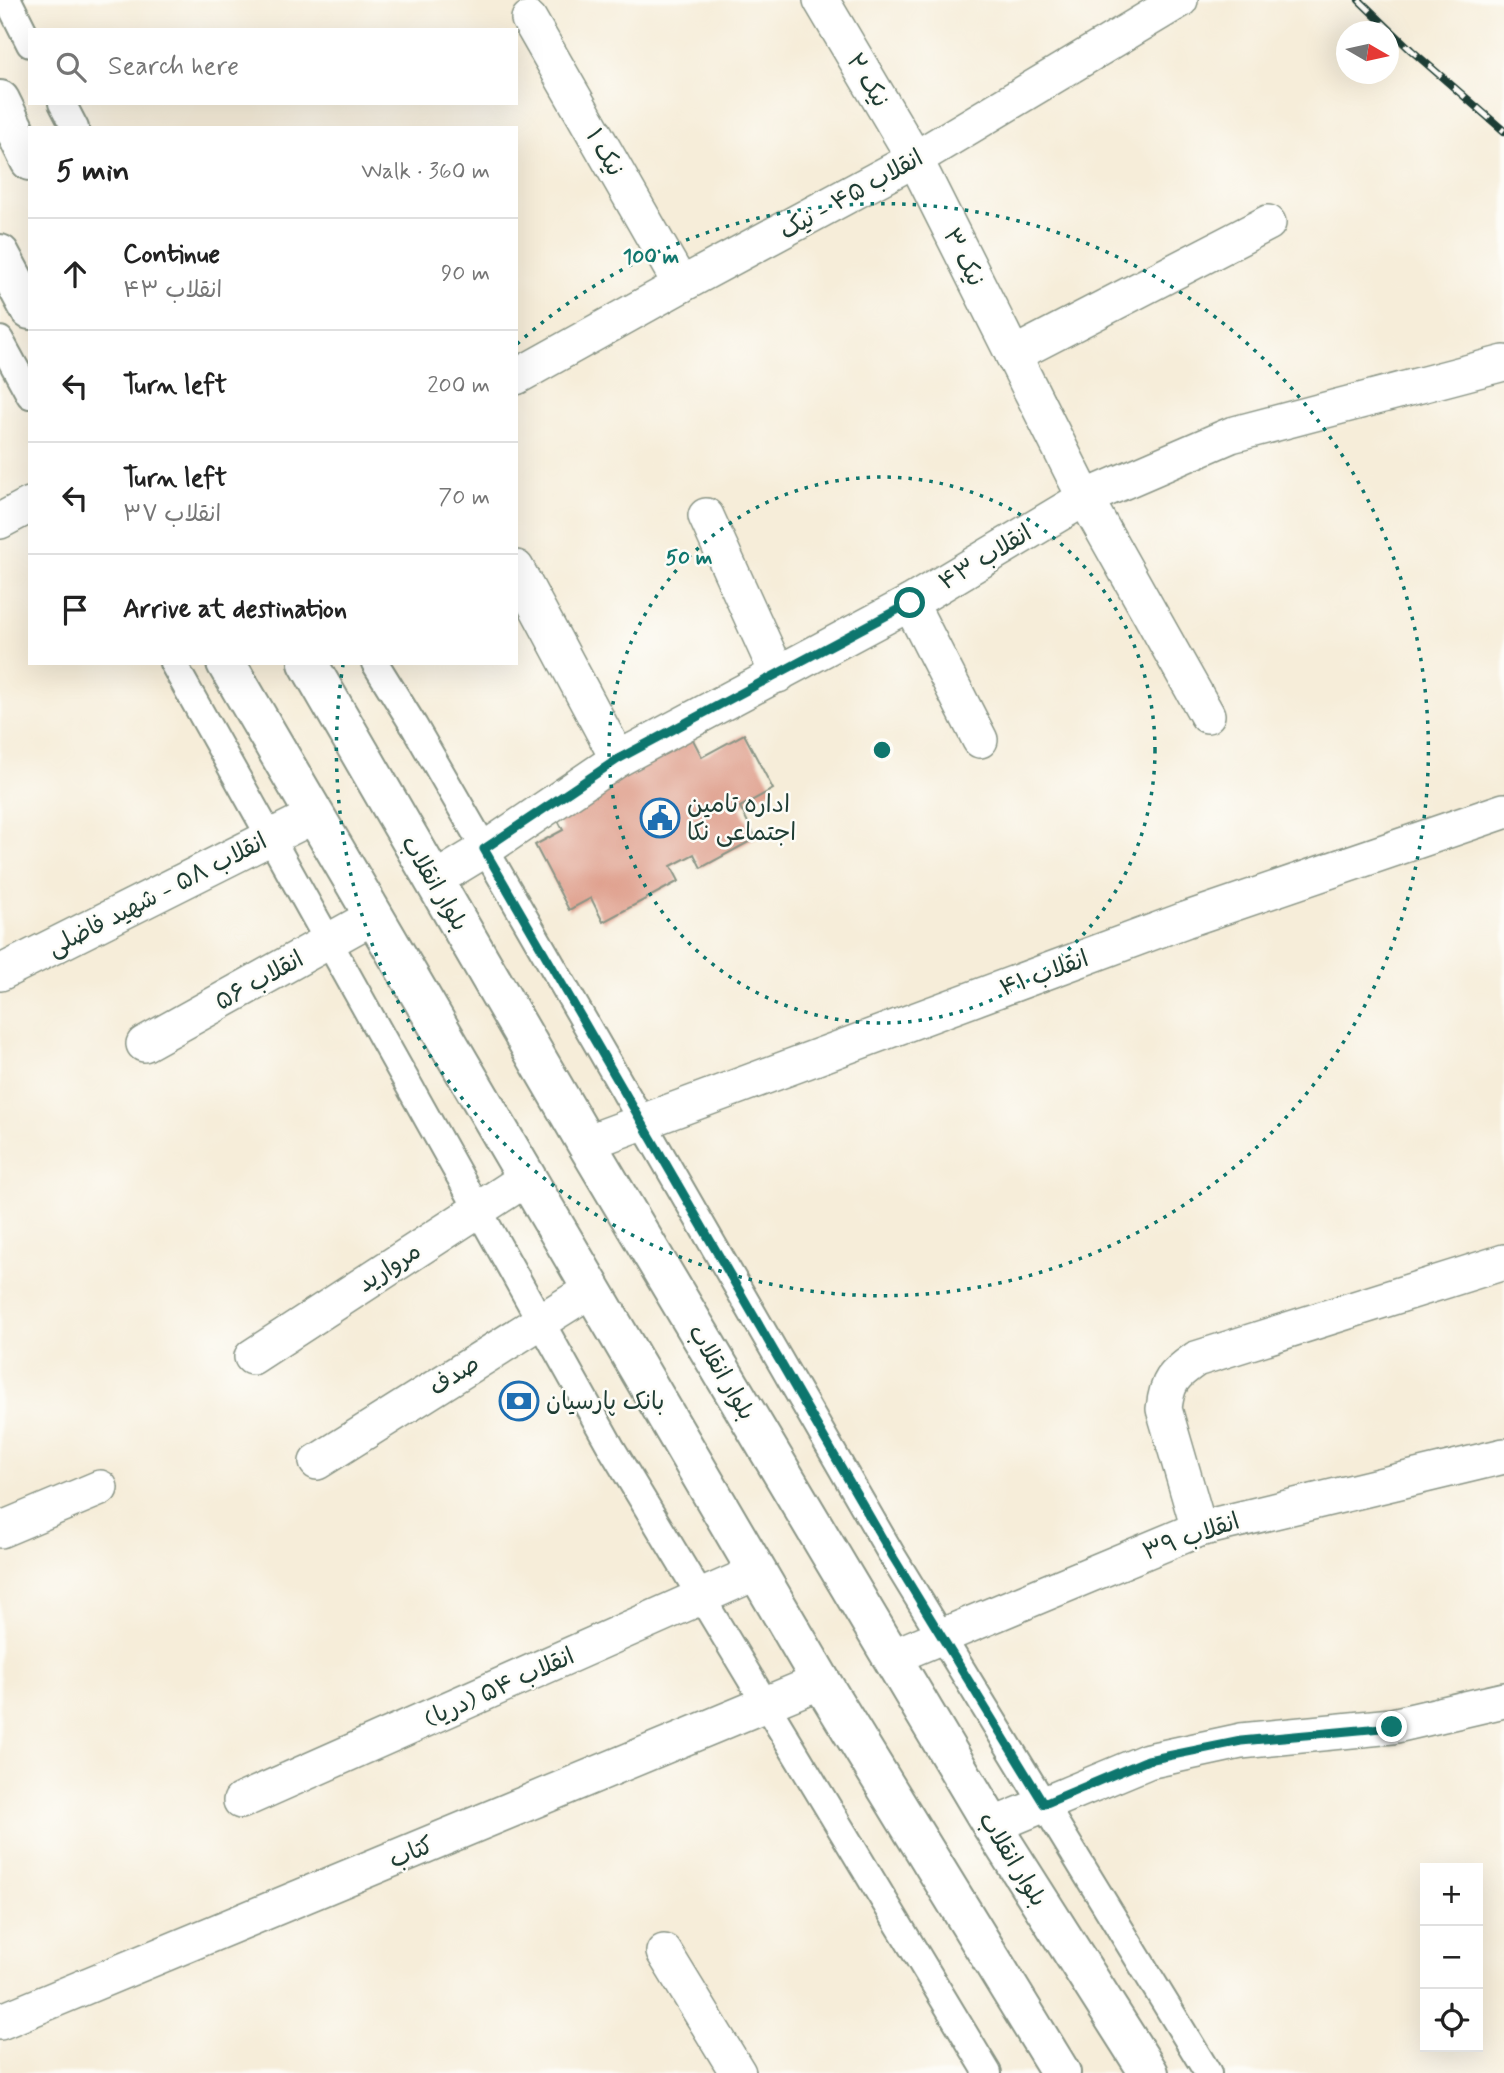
<!DOCTYPE html>
<html lang="en">
<head>
<meta charset="utf-8">
<style>
  :root { --surface:#fff; --page:#f2f2f2; --text:#222; --muted:#767676; --line:#e0e0e0 }
  body { margin:0; font-family:Mynerve,"Playpen Sans Arabic",sans-serif; background:var(--page); color:var(--text) }
  .controls { position:absolute; right:21px; bottom:21px; display:grid; overflow:hidden; border-radius:0px; box-shadow:0 7px 28px #0002 }
  .controls button { width:63px; height:63px; display:grid; place-items:center; padding:0; border:0; border-bottom:2px solid var(--line); background:var(--surface); color:var(--text); font:35px sans-serif }
  .compass { position:absolute; left:1336px; top:21px; width:63px; height:63px; border-radius:50%; background:var(--surface); box-shadow:0 7px 28px #0002; rotate:99deg }
  .stop { position:absolute; width:21px; height:21px; margin:-16px; border:5px solid #0f766e; border-radius:50%; background:#fff }
  .stop.end { background:#0f766e; border-color:#fff; box-shadow:0 2px 7px #0008 }
  .list { margin:0; padding:0; list-style:none }
  h2 { display:flex; justify-content:space-between; align-items:center; height:91px; margin:0; padding:0 28px; font-size:30px }
  h2 small { font-size:23px; font-weight:400; color:var(--muted) }
  .list li { display:grid; grid-template-columns:46px 1fr auto; gap:21px; align-items:center; box-sizing:border-box; height:112px; padding:0 28px; border-top:2px solid var(--line) }
  .list b { display:block; font-size:26px; white-space:nowrap }
  .list p { margin:0; font-size:23px; white-space:nowrap; color:var(--muted) }
  .list em { font-size:23px; font-style:normal; color:var(--muted) }
  .icon { flex:none; width:38px; height:38px; fill:none; stroke:currentColor; stroke-width:2; stroke-linecap:round; stroke-linejoin:round }
  .map { position:relative; flex:none; width:1504px; height:2073px; overflow:hidden }
  .search { position:absolute; background:var(--surface); box-shadow:0 7px 28px #0002; left:28px; top:28px; width:490px; height:77px; display:flex; align-items:center; gap:18px; box-sizing:border-box; padding:0 24px; border-radius:0px; color:var(--muted); font-size:26px }
  .panel { position:absolute; background:var(--surface); box-shadow:0 7px 28px #0002; left:28px; top:126px; width:490px; height:539px; border-radius:0px }
  .map>svg:first-child { display:block }
  .building { fill:#de9c89 }
  .lines { fill:none; stroke-linecap:round; stroke-linejoin:round }
  .pedestrian-casing { stroke:#8a9586; stroke-width:30 }
  .minor-casing { stroke:#8a9586; stroke-width:38 }
  .primary-casing { stroke:#8a9586; stroke-width:42 }
  .pedestrian { stroke:#fff; stroke-width:26 }
  .minor { stroke:#fff; stroke-width:35 }
  .primary { stroke:#fff; stroke-width:38 }
  .rail-casing { stroke:#1f3d34; stroke-width:8 }
  .rail { stroke:#fdfcf7; stroke-width:5; stroke-dasharray:16; stroke-linecap:butt }
  .route { stroke:#0f766e; stroke-width:9 }
  .ring { fill:none; stroke:#0f766e; stroke-width:3.5; stroke-dasharray:3.5 7 }
  .labels { text-anchor:middle; stroke-width:5; stroke-linejoin:round; paint-order:stroke }
  .street-label { font-size:24px; fill:#1f3d34; stroke:#fdfcf7 }
  .poi-label { font-size:24px; fill:#1f3d34; stroke:#fdfcf7; text-anchor:start }
  .centre { fill:#0f766e; stroke:#fdfcf7; stroke-width:3.5 }
  .ring-label { font-size:21px; text-anchor:middle; font-weight:bold; fill:#0f766e; stroke:#fdfcf7; stroke-width:5; stroke-linejoin:round; paint-order:stroke }
</style>
</head>
<body>
<div class="map">
<svg width="1504" height="2073" viewBox="0 0 1504 2073">
  <rect width="100%" height="100%" fill="#fdfcf7"/>
  <filter id="ink" filterUnits="userSpaceOnUse"><feTurbulence type="fractalNoise" baseFrequency=".0143" numOctaves="2"/><feDisplacementMap in="SourceGraphic" scale="14" xChannelSelector="R" yChannelSelector="G"/><feConvolveMatrix kernelMatrix="1 2 1 2 8 2 1 2 1" color-interpolation-filters="sRGB"/></filter>
  <filter id="wash" filterUnits="userSpaceOnUse"><feTurbulence type="fractalNoise" baseFrequency=".00686" numOctaves="4" result="noise"/><feDisplacementMap in="SourceGraphic" scale="28" xChannelSelector="R" yChannelSelector="G"/><feGaussianBlur stdDeviation="1.57" result="paint"/><feColorMatrix in="noise" values="0 0 0 0 0 0 0 0 0 0 0 0 0 0 0 0 0 1.4 0 .05"/><feComposite in="paint" operator="in"/></filter>
  <g filter="url(#wash)">
    <rect width="100%" height="100%" fill="#f6edd9"/>
    <g id="blocks">
      <!-- building -->
      <path class="building" d="M 690,734 L 702,757 L 744,734 L 773,789 L 740,807 L 756,838 L 701,868 L 694,854 L 671,866 L 679,881 L 603,922 L 591,898 L 569,910 L 535,845 L 563,830 L 552,809 Z"/>
    </g>
  </g>
  <g filter="url(#ink)">
    <use href="#blocks" fill-opacity="0" stroke="#8a9586" stroke-width="2"/>
    <g class="lines">
      <defs>
        <g id="pedestrian">
          <path d="M 8,0 L 30,44"/>
          <path d="M 62,103 L 75,128"/>
          <path d="M 0,340 L 30,395"/>
          <path d="M 173,663 L 612,1449 L 988,2073"/>
          <path d="M 375,663 L 414,726 L 893,1557 L 1208,2073"/>
        </g>
        <g id="minor">
          <path d="M 821,0 L 915,159 L 1085,498 L 1207,715"/>
          <path d="M 529,19 L 681,285"/>
          <path d="M 1013,355 L 1268,223"/>
          <path d="M 516,377 L 681,285 L 915,159 L 1180,0"/>
          <path d="M 706,516 L 778,675"/>
          <path d="M 0,521 L 30,505"/>
          <path d="M 516,568 L 618,759"/>
          <path d="M 910,603 L 980,740"/>
          <path d="M 433,881 L 484,850 L 618,759 L 910,603 L 1085,498 L 1231,435 L 1504,363"/>
          <path d="M 0,973 L 315,815"/>
          <path d="M 144,1044 L 374,916"/>
          <path d="M 586,1143 L 1185,920 L 1504,811"/>
          <path d="M 252,1357 L 527,1178"/>
          <path d="M 317,1462 L 592,1289"/>
          <path d="M 1199,1529 L 1164,1409 C 1167,1381 1173,1375 1196,1359 L 1504,1262"/>
          <path d="M 0,1530 L 100,1488"/>
          <path d="M 892,1657 L 1199,1529 L 1504,1456"/>
          <path d="M 241,1801 L 757,1572"/>
          <path d="M 992,1826 L 1148,1761 L 1241,1741 L 1392,1726 L 1504,1700"/>
          <path d="M 664,1952 L 738,2073"/>
          <path d="M 0,2022 L 821,1681"/>
        </g>
        <g id="primary">
          <path d="M 0,100 L 30,161"/>
          <path d="M 0,254 L 30,310"/>
          <path d="M 226,663 L 821,1681 L 1061,2073"/>
          <path d="M 308,663 L 586,1143 L 992,1826 L 1149,2073"/>
        </g>
      </defs>
      <!-- pedestrian casing -->
      <use href="#pedestrian" class="pedestrian-casing"/>
      <!-- minor casing -->
      <use href="#minor" class="minor-casing"/>
      <!-- primary casing -->
      <use href="#primary" class="primary-casing"/>
      <!-- pedestrian -->
      <use href="#pedestrian" class="pedestrian"/>
      <!-- minor -->
      <use href="#minor" class="minor"/>
      <!-- primary -->
      <use href="#primary" class="primary"/>
      <defs>
        <path id="rail" d="M 1359,0 L 1411,50 L 1504,131"/>
      </defs>
      <!-- rail casing -->
      <use href="#rail" class="rail-casing"/>
      <!-- rail -->
      <use href="#rail" class="rail"/>
    </g>
  </g>
  <g class="lines" filter="url(#ink)">
    <!-- route -->
    <path class="route" d="M 910,603 L 618,759 L 484,849 L 893,1557 L 1044,1804 L 1148,1760 L 1241,1741 L 1392,1727"/>
  </g>
  <!-- distance rings -->
  <g class="ring">
    <circle cx="882" cy="750" r="273"/>
    <path d="M517 344A546 546 0 1 1 343 665"/>
  </g>
  <!-- icons -->
  <defs>
    <symbol id="civic-ring" viewBox="-11 -11 22 22"><circle r="9.5" fill="#fdfcf7" stroke="#1f6fb2" stroke-width="1.5"/><path d="M-.6-6.5H3V-4.5H.6V-3L4-1V1h2V6H-6V1h2V-1L-.6-3ZM-1.2 2.5V6h2.4V2.5Z" fill="#1f6fb2"/></symbol>
    <symbol id="bank-ring" viewBox="-11 -11 22 22"><circle r="9.5" fill="#fdfcf7" stroke="#1f6fb2" stroke-width="1.5"/><path d="M-6-4H6V4H-6ZM0-2.3a2.3 2.3 0 1 0 0 4.6a2.3 2.3 0 1 0 0-4.6Z" fill="#1f6fb2"/></symbol>
  </defs>
  <g fill-rule="evenodd">
    <use href="#civic-ring" x="638" y="796" width="44" height="44"/>
    <use href="#bank-ring" x="497" y="1379" width="44" height="44"/>
  </g>
  <g class="labels">
    <!-- street labels -->
    <g class="street-label">
      <text transform="translate(868 80) rotate(59)" y="8">نیک ۲</text>
      <text transform="translate(605 152) rotate(60)" y="8">نیک ۱</text>
      <text transform="translate(851 194) rotate(-29)" y="8">انقلاب ۴۵ - نیک</text>
      <text transform="translate(964 257) rotate(63)" y="8">نیک ۳</text>
      <text transform="translate(985 557) rotate(-31)" y="8">انقلاب ۴۳</text>
      <text transform="translate(435 883) rotate(59)" y="8">بلوار انقلاب</text>
      <text transform="translate(157 894) rotate(-27)" y="8">انقلاب ۵۸ - شهید فاضلی</text>
      <text transform="translate(1044 973) rotate(-20)" y="8">انقلاب ۴۱</text>
      <text transform="translate(259 980) rotate(-29)" y="8">انقلاب ۵۶</text>
      <text transform="translate(389 1267) rotate(-33)" y="8">مروارید</text>
      <text transform="translate(722 1372) rotate(59)" y="8">بلوار انقلاب</text>
      <text transform="translate(454 1375) rotate(-32)" y="8">صدف</text>
      <text transform="translate(1191 1536) rotate(-19)" y="8">انقلاب ۳۹</text>
      <text transform="translate(499 1687) rotate(-24)" y="8">انقلاب ۵۴ (دریا)</text>
      <text transform="translate(411 1852) rotate(-23)" y="8">کتاب</text>
      <text transform="translate(1013 1859) rotate(58)" y="8">بلوار انقلاب</text>
    </g>
    <!-- poi labels -->
    <g class="poi-label">
      <text x="687" y="812">اداره تامین<tspan x="687" dy="28">اجتماعی نکا</tspan></text>
      <text x="546" y="1409">بانک پارسیان</text>
    </g>
  </g>
  <circle cx="882" cy="750" r="10" class="centre"/>
  <g class="ring-label">
    <text x="651" y="263">100 m</text>
    <text x="689" y="564">50 m</text>
  </g>
</svg>
<div class="controls">
<button>+</button>
<button>−</button>
<button><svg class="icon" aria-label="locate" viewBox="0 0 24 24"><circle cx="12" cy="12" r="6"/><path d="M12 2v4M12 18v4M2 12h4M18 12h4"/></svg></button>
</div>
<svg class="compass" viewBox="-18 -18 36 36"><path d="M0-13l5 13h-10z" fill="#e53935"/><path d="M0 13l5-13h-10z" fill="#767676"/></svg>
<div class="stop" style="left:910px;top:603px"></div>
<div class="stop end" style="left:1392px;top:1727px"></div>
<div class="search"><svg class="icon" aria-label="search" viewBox="0 0 24 24"><circle cx="10" cy="10" r="6"/><path d="M15 15l6 6"/></svg>Search here</div>
<section class="panel">
<h2>5 min<small>Walk · 360 m</small></h2>
<ul class="list">
<li><svg class="icon" aria-label="ahead" viewBox="0 0 24 24"><path d="M12 20V5M6 11l6-6 6 6"/></svg><div><b>Continue</b><p>انقلاب ۴۳</p></div><em>90 m</em></li>
<li><svg class="icon" aria-label="left" viewBox="0 0 24 24"><path d="M17 20v-9H6M10 6l-5 5 5 5"/></svg><div><b>Turn left</b></div><em>200 m</em></li>
<li><svg class="icon" aria-label="left" viewBox="0 0 24 24"><path d="M17 20v-9H6M10 6l-5 5 5 5"/></svg><div><b>Turn left</b><p>انقلاب ۳۷</p></div><em>70 m</em></li>
<li><svg class="icon" aria-label="arrive" viewBox="0 0 24 24"><path d="M6 21V4h12l-3 4 3 4H6"/></svg><div><b>Arrive at destination</b></div></li>
</ul>
</section>
</div>
</body>
</html>
